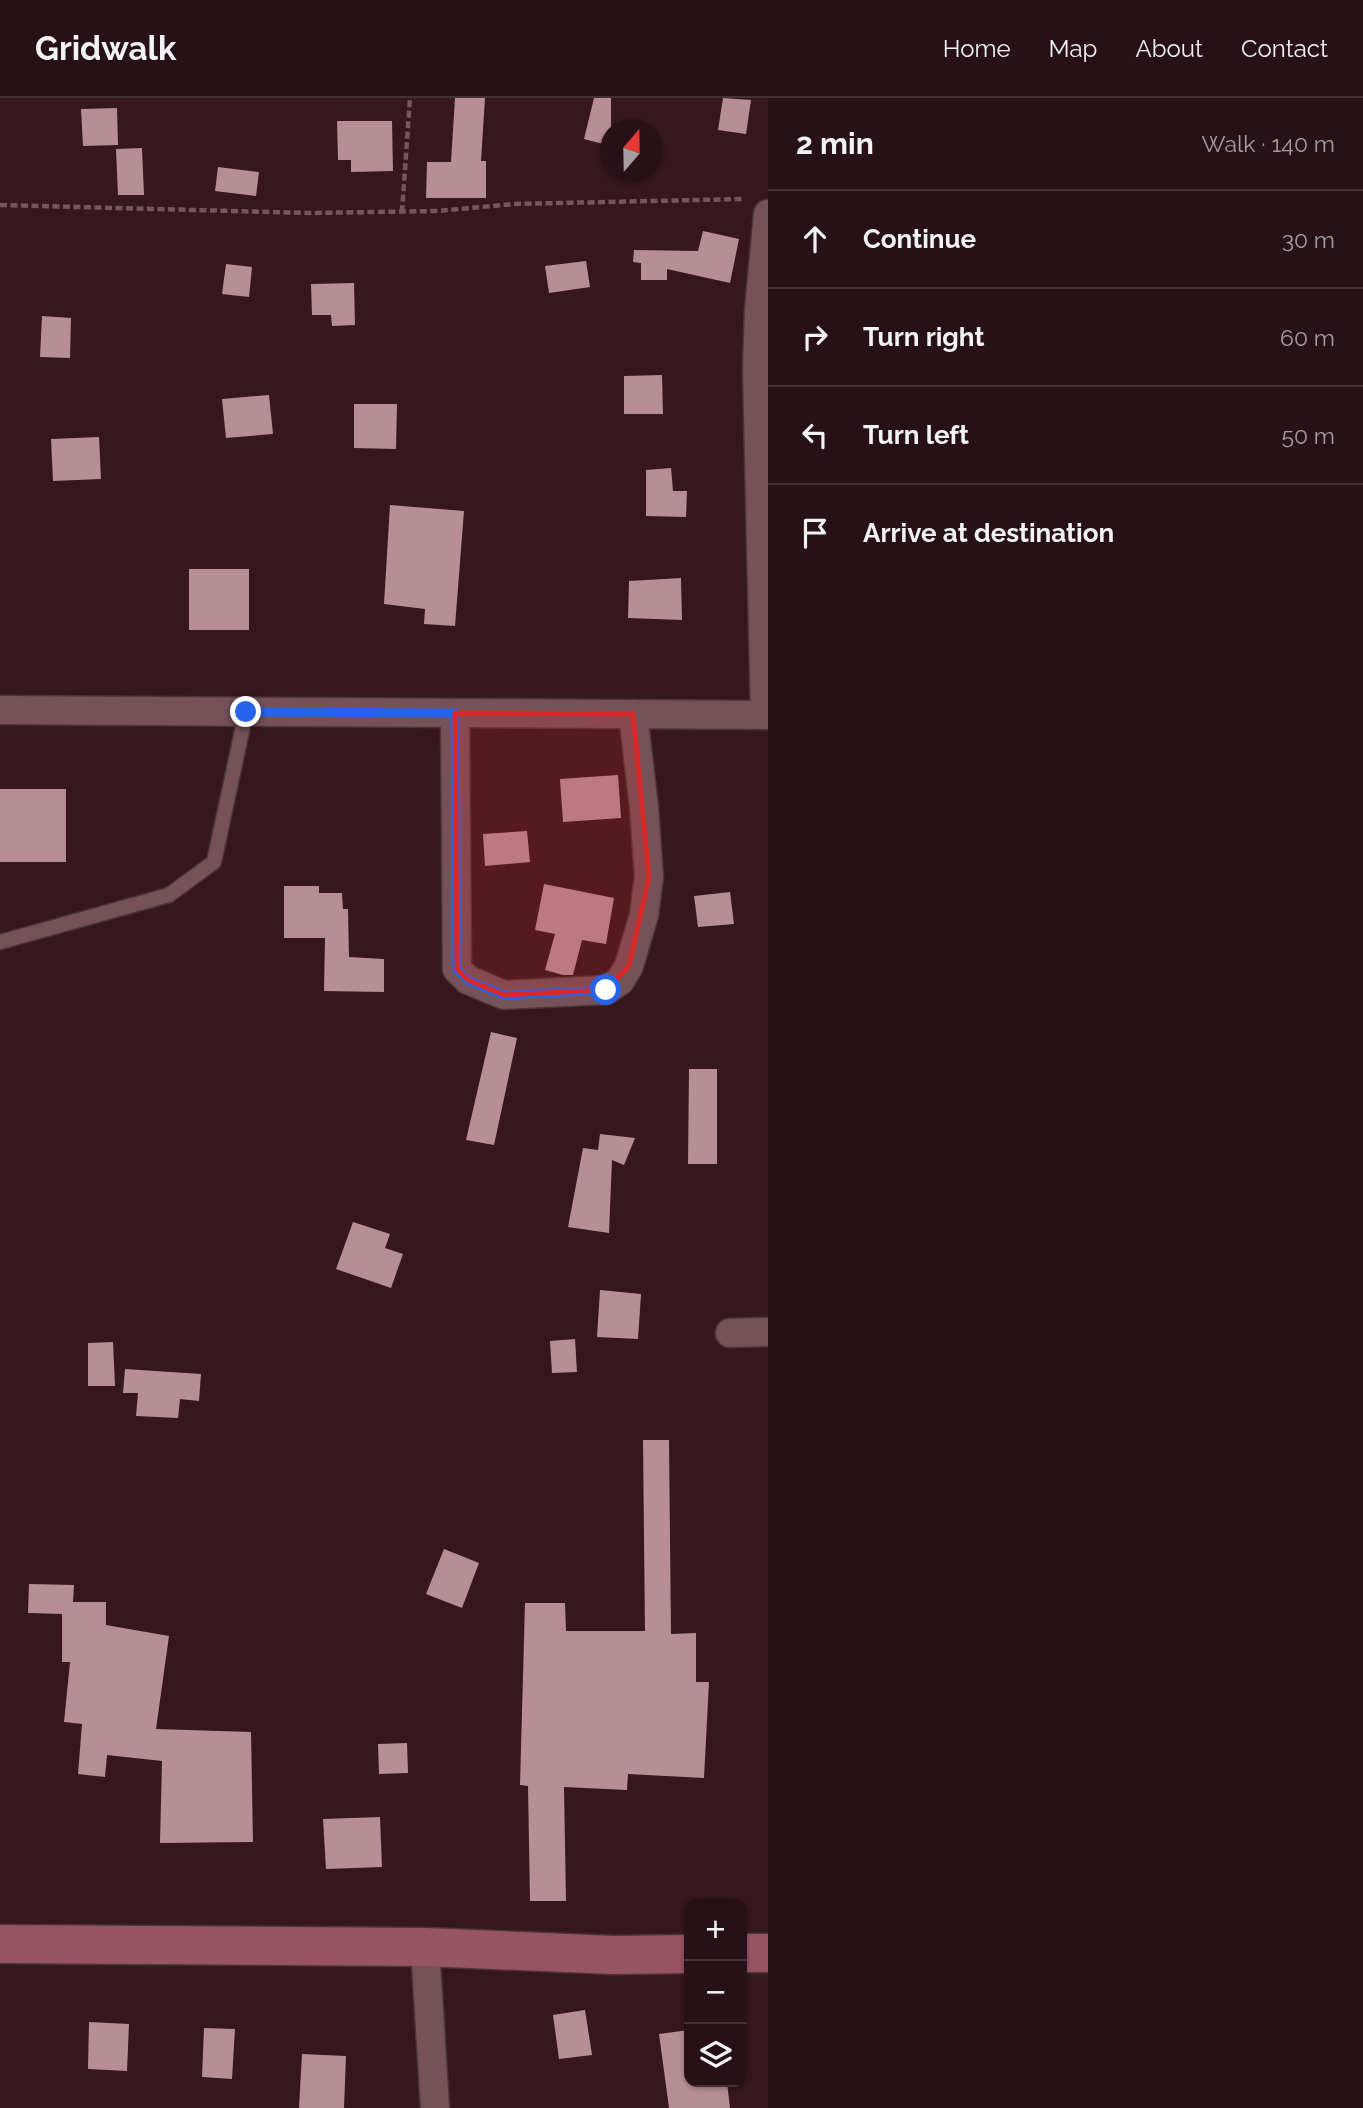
<!DOCTYPE html>
<html lang="en">
<head>
<meta charset="utf-8">
<style>
  :root { --surface:#281116; --page:#301a1f; --text:#f1f3f6; --muted:#a59da1; --line:#443135 }
  body { margin:0; font-family:Raleway,sans-serif; background:var(--page); color:var(--text) }
  .controls { position:absolute; right:21px; bottom:21px; display:grid; overflow:hidden; border-radius:14px; box-shadow:0 2px 5px #0004 }
  .controls button { width:63px; height:63px; display:grid; place-items:center; padding:0; border:0; border-bottom:2px solid var(--line); background:var(--surface); color:var(--text); font:35px sans-serif }
  .compass { position:absolute; left:600px; top:21px; width:63px; height:63px; border-radius:50%; background:var(--surface); box-shadow:0 2px 5px #0004; rotate:20deg }
  .stop { position:absolute; width:21px; height:21px; margin:-16px; border:5px solid #2563eb; border-radius:50%; background:#fff }
  .stop.end { background:#2563eb; border-color:#fff; box-shadow:0 2px 7px #0008 }
  .list { margin:0; padding:0; list-style:none }
  h2 { display:flex; justify-content:space-between; align-items:center; height:91px; margin:0; padding:0 28px; font-size:30px }
  h2 small { font-size:23px; font-weight:400; color:var(--muted) }
  .list li { display:grid; grid-template-columns:46px 1fr auto; gap:21px; align-items:center; box-sizing:border-box; height:98px; padding:0 28px; border-top:2px solid var(--line) }
  .list b { display:block; font-size:26px; white-space:nowrap }
  .list em { font-size:23px; font-style:normal; color:var(--muted) }
  .icon { flex:none; width:38px; height:38px; fill:none; stroke:currentColor; stroke-width:2; stroke-linecap:round; stroke-linejoin:round }
  .map { position:relative; flex:none; width:768px; height:2010px; overflow:hidden }
  header { display:flex; align-items:center; gap:42px; box-sizing:border-box; height:98px; padding:0 35px; background:var(--surface); border-bottom:2px solid var(--line) }
  header strong { font-size:33px }
  nav { display:flex; gap:38px; margin-inline-start:auto; font-size:24px }
  main { display:flex }
  aside { flex:1; background:var(--surface) }
  .map>svg:first-child { display:block }
  .building { fill:#b68f96 }
  .lines { fill:none; stroke-linecap:round; stroke-linejoin:round }
  .lane-casing { stroke:#4c3439; stroke-width:17 }
  .street-casing { stroke:#4c3439; stroke-width:31 }
  .secondary-casing { stroke:#4c3439; stroke-width:41 }
  .path { stroke:#73585d; stroke-width:4.5; stroke-dasharray:7 3.5; stroke-linecap:butt }
  .lane { stroke:#755258; stroke-width:14 }
  .street { stroke:#755258; stroke-width:28 }
  .secondary { stroke:#975463; stroke-width:38 }
  .route { stroke:#2563eb; stroke-width:9 }
  .marked { fill:#d62828; fill-opacity:0.2; stroke:#d62828; stroke-width:5; stroke-linejoin:round }
</style>
</head>
<body>
<header>
<strong>Gridwalk</strong>
<nav><a>Home</a><a>Map</a><a>About</a><a>Contact</a></nav>
</header>
<main>
<div class="map">
<svg width="768" height="2010" viewBox="0 0 768 2010">
  <rect width="100%" height="100%" fill="#35171d"/>
  <!-- building -->
  <g class="building">
    <path d="M 455,0 L 485,0 L 481,63 L 486,63 L 486,100 L 426,100 L 427,64 L 451,64 Z"/>
    <path d="M 594,0 L 611,0 L 611,48 L 584,41 Z"/>
    <path d="M 723,0 L 751,2 L 746,36 L 718,32 Z"/>
    <path d="M 117,10 L 118,47 L 83,48 L 81,11 Z"/>
    <path d="M 337,23 L 392,23 L 393,73 L 351,74 L 351,62 L 338,62 Z"/>
    <path d="M 142,50 L 144,97 L 118,97 L 116,51 Z"/>
    <path d="M 218,69 L 259,74 L 256,98 L 215,93 Z"/>
    <path d="M 703,133 L 739,141 L 730,185 L 667,171 L 667,182 L 641,182 L 641,165 L 633,164 L 634,152 L 698,153 Z"/>
    <path d="M 586,163 L 590,189 L 549,195 L 545,168 Z"/>
    <path d="M 226,166 L 252,169 L 249,199 L 222,196 Z"/>
    <path d="M 354,185 L 355,227 L 332,228 L 331,217 L 312,217 L 311,186 Z"/>
    <path d="M 42,218 L 71,220 L 70,260 L 40,259 Z"/>
    <path d="M 662,277 L 663,316 L 624,316 L 624,278 Z"/>
    <path d="M 269,297 L 273,336 L 226,340 L 222,301 Z"/>
    <path d="M 354,306 L 397,306 L 396,351 L 354,350 Z"/>
    <path d="M 99,339 L 101,381 L 53,383 L 51,341 Z"/>
    <path d="M 671,370 L 673,393 L 687,393 L 686,419 L 646,418 L 646,372 Z"/>
    <path d="M 390,407 L 464,413 L 455,528 L 424,526 L 425,511 L 384,506 Z"/>
    <rect x="189" y="471" width="60" height="61"/>
    <path d="M 681,480 L 682,522 L 628,520 L 629,483 Z"/>
    <path d="M 618,677 L 621,720 L 563,724 L 560,681 Z"/>
    <rect x="0" y="691" width="66" height="73"/>
    <path d="M 527,733 L 530,764 L 485,768 L 483,736 Z"/>
    <path d="M 544,786 L 614,800 L 606,846 L 582,842 L 573,877 L 563,877 L 545,872 L 555,836 L 535,832 Z"/>
    <path d="M 284,788 L 319,788 L 319,795 L 342,795 L 343,811 L 348,811 L 349,859 L 384,861 L 384,894 L 324,893 L 325,840 L 284,840 Z"/>
    <path d="M 730,794 L 734,826 L 698,829 L 694,798 Z"/>
    <path d="M 491,934 L 517,940 L 494,1047 L 466,1042 Z"/>
    <path d="M 689,971 L 717,971 L 717,1066 L 688,1066 Z"/>
    <path d="M 600,1036 L 635,1040 L 624,1067 L 612,1062 L 609,1135 L 568,1129 L 583,1050 L 598,1052 Z"/>
    <path d="M 353,1124 L 390,1136 L 385,1150 L 403,1156 L 391,1190 L 336,1171 Z"/>
    <path d="M 600,1192 L 641,1196 L 638,1241 L 597,1239 Z"/>
    <path d="M 575,1241 L 577,1274 L 552,1275 L 550,1243 Z"/>
    <path d="M 113,1244 L 115,1288 L 88,1288 L 88,1245 Z"/>
    <path d="M 125,1271 L 201,1276 L 199,1303 L 180,1301 L 178,1320 L 136,1318 L 138,1295 L 123,1295 Z"/>
    <path d="M 643,1342 L 669,1342 L 671,1536 L 696,1535 L 696,1584 L 709,1584 L 704,1680 L 628,1676 L 627,1692 L 564,1689 L 566,1803 L 530,1803 L 528,1688 L 520,1687 L 525,1505 L 565,1505 L 566,1533 L 645,1533 Z"/>
    <path d="M 444,1451 L 479,1465 L 462,1510 L 426,1496 Z"/>
    <path d="M 29,1486 L 74,1487 L 73,1504 L 106,1504 L 106,1527 L 169,1538 L 156,1631 L 251,1634 L 253,1744 L 160,1745 L 162,1663 L 107,1657 L 105,1679 L 78,1676 L 82,1626 L 64,1624 L 70,1564 L 62,1564 L 62,1516 L 28,1515 Z"/>
    <path d="M 407,1645 L 408,1675 L 379,1676 L 378,1646 Z"/>
    <path d="M 380,1719 L 382,1769 L 326,1771 L 323,1721 Z"/>
    <path d="M 585,1912 L 592,1957 L 559,1961 L 553,1917 Z"/>
    <path d="M 89,1924 L 129,1926 L 127,1973 L 88,1971 Z"/>
    <path d="M 204,1930 L 235,1931 L 232,1981 L 202,1979 Z"/>
    <path d="M 689,1932 L 689,1984 L 727,1984 L 730,2010 L 669,2010 L 659,1936 Z"/>
    <path d="M 302,1956 L 346,1958 L 344,2010 L 299,2010 Z"/>
  </g>
  <g class="lines">
    <defs>
      <path id="lane" d="M 0,844 L 169,797 L 214,764 L 246,614"/>
      <g id="street">
        <path d="M 0,612 L 768,617"/>
        <path d="M 455,615 L 457,871 L 468,882 L 504,897 L 606,892 L 620,883 L 629,868 L 644,817 L 649,779 L 644,709 L 633,616"/>
        <path d="M 765,617 L 757,272 L 759,212 L 768,116"/>
        <path d="M 730,1235 L 768,1234"/>
        <path d="M 425,1849 L 435,2010"/>
      </g>
      <g id="secondary">
        <path d="M 0,1846 L 425,1849 L 613,1857 L 689,1856"/>
        <path d="M 742,1855 L 768,1855"/>
      </g>
    </defs>
    <!-- lane casing -->
    <use href="#lane" class="lane-casing"/>
    <!-- street casing -->
    <use href="#street" class="street-casing"/>
    <!-- secondary casing -->
    <use href="#secondary" class="secondary-casing"/>
    <!-- path -->
    <g class="path">
      <path d="M 0,107 L 310,115 L 438,113 L 514,106 L 743,101"/>
      <path d="M 402,114 L 410,0"/>
    </g>
    <!-- lane -->
    <use href="#lane" class="lane"/>
    <!-- street -->
    <use href="#street" class="street"/>
    <!-- secondary -->
    <use href="#secondary" class="secondary"/>
  </g>
  <g class="lines">
    <!-- route -->
    <path class="route" d="M 246,614 L 455,615 L 457,871 L 468,882 L 504,897 L 606,892"/>
  </g>
  <!-- marked area -->
  <path class="marked" d="M 455,615 L 633,616 L 649,779 L 629,868 L 606,892 L 504,897 L 468,882 L 457,871 Z"/>
</svg>
<div class="controls">
<button>+</button>
<button>−</button>
<button><svg class="icon" aria-label="layers" viewBox="0 0 24 24"><path d="M12 4l9 5-9 5-9-5zM3 14l9 5 9-5"/></svg></button>
</div>
<svg class="compass" viewBox="-18 -18 36 36"><path d="M0-13l5 13h-10z" fill="#e53935"/><path d="M0 13l5-13h-10z" fill="#a59da1"/></svg>
<div class="stop" style="left:606px;top:892px"></div>
<div class="stop end" style="left:246px;top:614px"></div>
</div>
<aside>
<h2>2 min<small>Walk · 140 m</small></h2>
<ul class="list">
<li><svg class="icon" aria-label="ahead" viewBox="0 0 24 24"><path d="M12 20V5M6 11l6-6 6 6"/></svg><div><b>Continue</b></div><em>30 m</em></li>
<li><svg class="icon" aria-label="right" viewBox="0 0 24 24"><path d="M7 20v-9h11M14 6l5 5-5 5"/></svg><div><b>Turn right</b></div><em>60 m</em></li>
<li><svg class="icon" aria-label="left" viewBox="0 0 24 24"><path d="M17 20v-9H6M10 6l-5 5 5 5"/></svg><div><b>Turn left</b></div><em>50 m</em></li>
<li><svg class="icon" aria-label="arrive" viewBox="0 0 24 24"><path d="M6 21V4h12l-3 4 3 4H6"/></svg><div><b>Arrive at destination</b></div></li>
</ul>
</aside>
</main>
</body>
</html>
